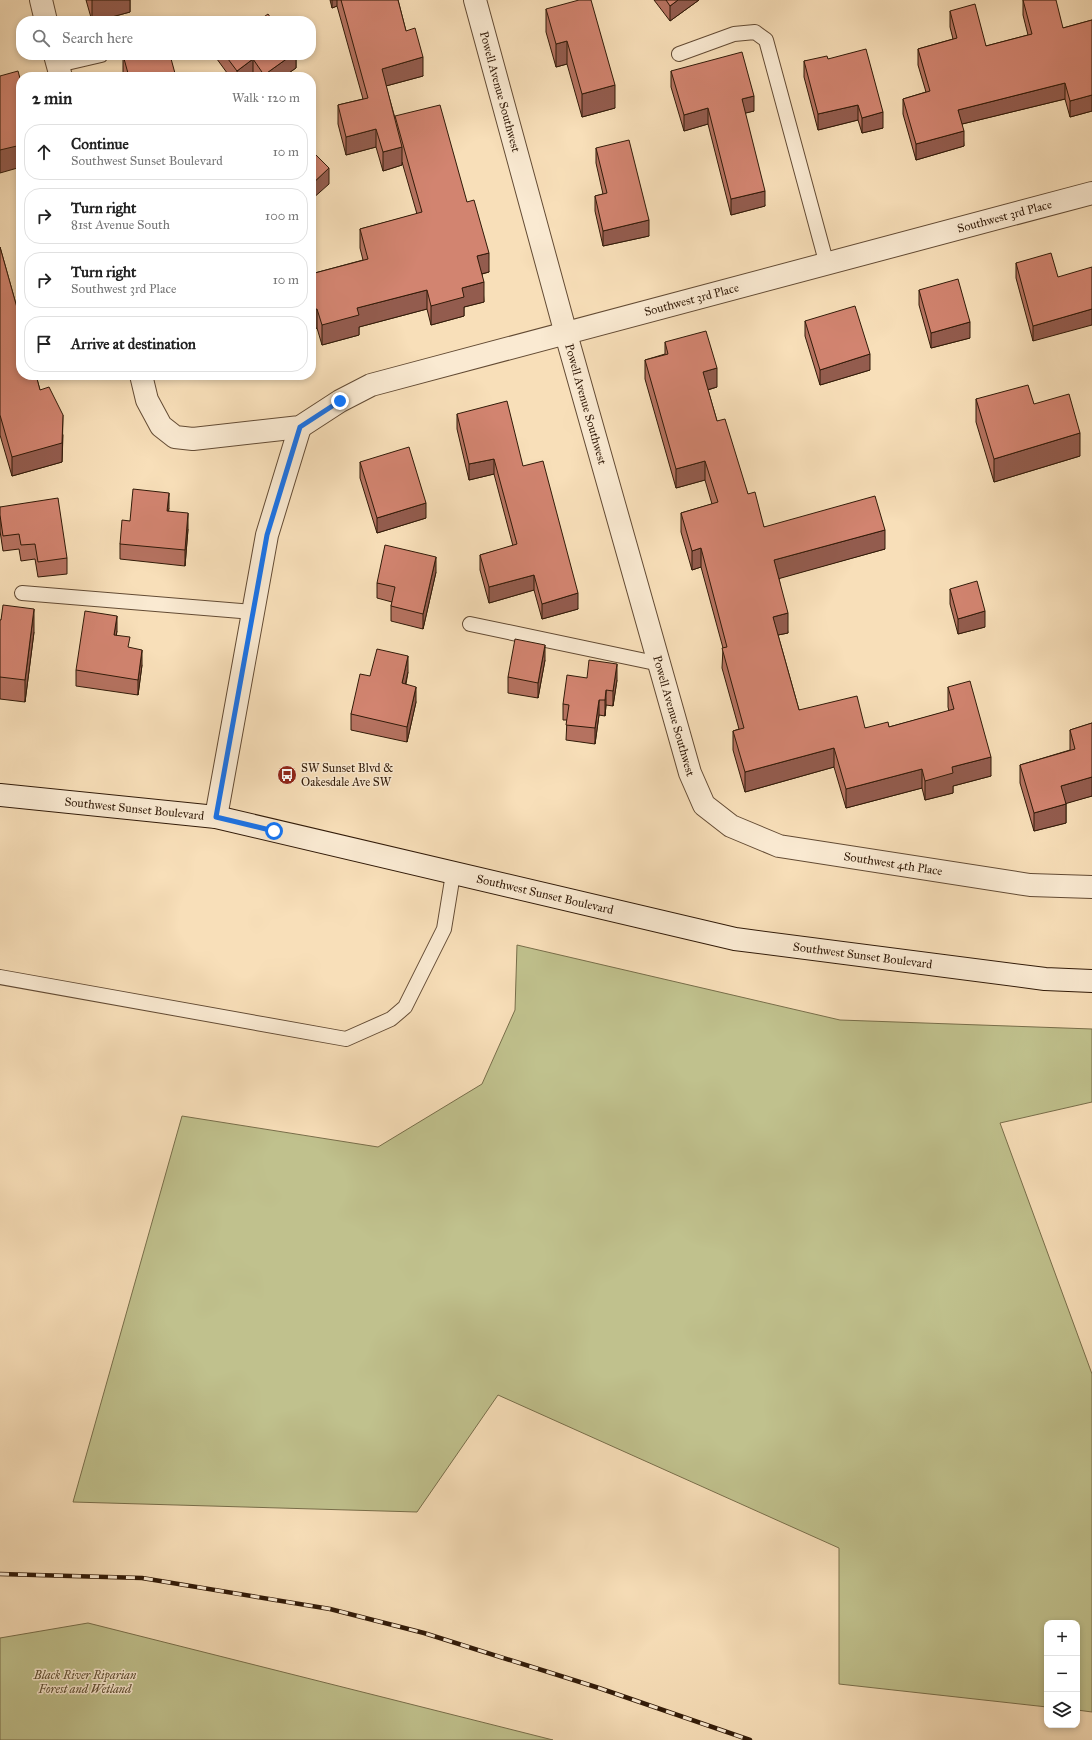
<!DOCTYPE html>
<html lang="en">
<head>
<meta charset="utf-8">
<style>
  :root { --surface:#fff; --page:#f2f2f2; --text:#222; --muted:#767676; --line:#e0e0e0 }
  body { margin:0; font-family:"IM FELL Great Primer",serif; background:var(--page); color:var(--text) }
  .controls { position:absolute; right:12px; bottom:12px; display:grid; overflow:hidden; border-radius:8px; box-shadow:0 2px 6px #0003 }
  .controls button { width:36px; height:36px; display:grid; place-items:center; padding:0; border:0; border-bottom:1px solid var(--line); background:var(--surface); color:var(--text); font:20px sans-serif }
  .stop { position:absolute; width:12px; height:12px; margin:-9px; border:3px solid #1a73e8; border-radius:50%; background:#fff }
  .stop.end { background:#1a73e8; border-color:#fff; box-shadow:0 1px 4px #0008 }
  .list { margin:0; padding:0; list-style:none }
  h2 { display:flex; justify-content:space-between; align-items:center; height:52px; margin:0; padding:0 16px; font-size:17px }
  h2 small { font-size:13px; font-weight:400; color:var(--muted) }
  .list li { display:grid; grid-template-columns:26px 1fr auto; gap:12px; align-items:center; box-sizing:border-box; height:56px; margin:0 8px 8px; padding:0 8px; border:1px solid var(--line); border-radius:16px }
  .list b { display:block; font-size:15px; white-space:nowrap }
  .list p { margin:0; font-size:13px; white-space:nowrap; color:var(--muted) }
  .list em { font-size:13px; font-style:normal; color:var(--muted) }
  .icon { flex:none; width:22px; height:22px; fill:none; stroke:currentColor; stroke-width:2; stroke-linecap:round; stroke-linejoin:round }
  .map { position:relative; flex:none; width:1092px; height:1740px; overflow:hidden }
  .search { position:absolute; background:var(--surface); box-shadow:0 2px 6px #0003; left:16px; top:16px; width:300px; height:44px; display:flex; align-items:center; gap:10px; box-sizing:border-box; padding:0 14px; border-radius:16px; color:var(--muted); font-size:15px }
  .panel { position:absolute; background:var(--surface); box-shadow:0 2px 6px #0003; left:16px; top:72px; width:300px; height:308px; border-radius:16px }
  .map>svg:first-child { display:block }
  .green { fill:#c0c18d; stroke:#786e4a }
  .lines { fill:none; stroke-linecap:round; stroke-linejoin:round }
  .lane-casing { stroke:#634b34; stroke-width:16 }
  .street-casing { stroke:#634b34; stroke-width:24 }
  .secondary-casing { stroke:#311a08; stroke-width:24 }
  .lane { stroke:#faead2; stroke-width:14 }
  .street { stroke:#faead2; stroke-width:22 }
  .secondary { stroke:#faead2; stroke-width:22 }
  .rail-casing { stroke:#311a08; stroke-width:4.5 }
  .rail { stroke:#faead2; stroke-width:3; stroke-dasharray:9; stroke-linecap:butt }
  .wall { fill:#b57260; stroke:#311a08 }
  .shaded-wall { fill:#935c4e; stroke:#311a08 }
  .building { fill:#d28470; stroke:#311a08 }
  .route { stroke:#1a73e8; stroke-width:5 }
  .labels { text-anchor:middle; stroke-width:3; stroke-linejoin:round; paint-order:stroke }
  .street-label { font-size:12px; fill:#311a08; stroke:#faead2 }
  .poi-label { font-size:12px; fill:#311a08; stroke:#faead2; text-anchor:start }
  .park-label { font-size:12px; font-style:italic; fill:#5c4c30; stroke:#faead2 }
</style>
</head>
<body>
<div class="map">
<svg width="1092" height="1740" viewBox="0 0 1092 1740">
  <rect width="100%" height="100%" fill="#f8dfb9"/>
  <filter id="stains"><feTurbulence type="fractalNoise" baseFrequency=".005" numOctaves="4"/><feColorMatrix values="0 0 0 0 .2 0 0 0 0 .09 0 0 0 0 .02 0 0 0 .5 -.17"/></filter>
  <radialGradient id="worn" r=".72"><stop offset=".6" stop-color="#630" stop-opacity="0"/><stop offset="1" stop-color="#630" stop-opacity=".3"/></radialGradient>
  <!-- green -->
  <g class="green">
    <path d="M 517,945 L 840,1020 L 1092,1029 L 1092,1102 L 1000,1123 L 1092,1374 L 1092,1712 L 1077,1710 L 1077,1623 L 1047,1623 L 1047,1707 L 839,1684 L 839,1548 L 498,1395 L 417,1512 L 73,1502 L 182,1116 L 378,1147 L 482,1084 L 515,1010 Z"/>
    <path d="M 88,1623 L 553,1740 L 0,1740 L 0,1638 Z"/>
  </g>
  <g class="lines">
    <defs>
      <g id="lane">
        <path d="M 679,54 L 734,34 L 755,32 L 766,40 L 827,265"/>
        <path d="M 58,65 L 101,55"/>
        <path d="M 22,593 L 253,612"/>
        <path d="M 470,624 L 660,664"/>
        <path d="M 0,977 L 346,1039 L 391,1019 L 405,1007 L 444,929 L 453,874"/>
      </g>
      <g id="street">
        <path d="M 41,0 L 46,21"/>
        <path id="s1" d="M 475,0 L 566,334 L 690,773 L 704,805 L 731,826 L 779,846 L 1030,885 L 1092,887"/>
        <path d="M 55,55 L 61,77"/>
        <path id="s2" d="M 141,375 L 147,400 L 161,426 L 175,437 L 193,439 L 300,427 L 340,401 L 371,385 L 1092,193"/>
        <path d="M 216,817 L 267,535 L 300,427"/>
      </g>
      <g id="secondary">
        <path id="s3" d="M 0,795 L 216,817 L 735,939 L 1045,979 L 1092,981"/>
      </g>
    </defs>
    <!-- lane casing -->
    <use href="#lane" class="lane-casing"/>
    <!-- street casing -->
    <use href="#street" class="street-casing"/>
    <!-- secondary casing -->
    <use href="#secondary" class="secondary-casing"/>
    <!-- lane -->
    <use href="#lane" class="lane"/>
    <!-- street -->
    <use href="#street" class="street"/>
    <!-- secondary -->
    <use href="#secondary" class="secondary"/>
    <defs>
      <path id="rail" d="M 0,1574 L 142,1578 L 330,1609 L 424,1633 L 599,1688 L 750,1740"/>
    </defs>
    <!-- rail casing -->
    <use href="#rail" class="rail-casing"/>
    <!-- rail -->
    <use href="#rail" class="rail"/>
  </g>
  <!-- wall -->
  <g class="wall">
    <path d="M 86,0 L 130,0 L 130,12 L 97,21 L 92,21 Z"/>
    <path d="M 330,0 L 398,0 L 406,31 L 423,76 L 386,86 L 395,118 L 467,202 L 489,272 L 482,274 L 484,302 L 464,307 L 464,316 L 431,325 L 427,309 L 359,327 L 359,335 L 322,345 L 317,328 L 311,330 L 311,274 L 363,260 L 360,248 L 360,229 L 417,214 L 402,162 L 402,165 L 383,171 L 376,147 L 346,155 L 338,124 L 338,105 L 363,99 L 337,6 L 332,8 Z"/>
    <path d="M 654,0 L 699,0 L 670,21 Z"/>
    <path d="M 1023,0 L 1063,28 L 1092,20 L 1092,111 L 1070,117 L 1065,99 L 962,124 L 964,146 L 916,160 L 903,114 L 903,99 L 926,92 L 918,65 L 918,49 L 953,39 L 950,27 L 950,11 L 986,46 L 1028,35 L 1023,15 Z"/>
    <path d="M 546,9 L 615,108 L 582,117 L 567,64 L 556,67 L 546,32 Z"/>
    <path d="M 123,55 L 176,77 L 123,77 Z"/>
    <path d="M 214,55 L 296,55 L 296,68 L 283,77 L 255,77 L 253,75 L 250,77 L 230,77 Z"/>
    <path d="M 828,59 L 883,128 L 862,133 L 858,120 L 818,130 L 804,77 L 804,61 Z"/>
    <path d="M 671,71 L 754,111 L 745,113 L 765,206 L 731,215 L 708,124 L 684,131 L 671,87 Z"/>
    <path d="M 596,148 L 649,236 L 603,246 L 595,211 L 595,196 L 603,194 L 596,163 Z"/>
    <path d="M 0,247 L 40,390 L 63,435 L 62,462 L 12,476 L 0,435 Z"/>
    <path d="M 1016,263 L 1058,277 L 1033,341 L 1016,278 Z"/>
    <path d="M 919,290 L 970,338 L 931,348 L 919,305 Z"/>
    <path d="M 805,321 L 870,370 L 820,385 L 805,336 Z"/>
    <path d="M 665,342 L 717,387 L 708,390 L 717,421 L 748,494 L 764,527 L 885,549 L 779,578 L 788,633 L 778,635 L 799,710 L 865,728 L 889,727 L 949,711 L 948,707 L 948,687 L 991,776 L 953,786 L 953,793 L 925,800 L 922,788 L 846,808 L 834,767 L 745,792 L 733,750 L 733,731 L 739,729 L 722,668 L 723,648 L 701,567 L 692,570 L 681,532 L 681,513 L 712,504 L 705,480 L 676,488 L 645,379 L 645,360 L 665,354 Z"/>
    <path d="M 976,399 L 1034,404 L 1080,456 L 994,482 L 976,422 Z"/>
    <path d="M 457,414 L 523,466 L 578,609 L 542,619 L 534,590 L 489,603 L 480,570 L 480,555 L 513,546 L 494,474 L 469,480 L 457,429 Z"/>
    <path d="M 360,462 L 426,518 L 377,533 L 360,478 Z"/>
    <path d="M 0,507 L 67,558 L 67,574 L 38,577 L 35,559 L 21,561 L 19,549 L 3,551 L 0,531 Z"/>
    <path d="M 169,508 L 168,511 L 188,529 L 185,566 L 120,559 L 120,544 L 130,521 Z"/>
    <path d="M 436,572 L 423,629 L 391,621 L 391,606 L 392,602 L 377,598 L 377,583 Z"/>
    <path d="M 950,589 L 985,627 L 958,634 L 950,604 Z"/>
    <path d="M 0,620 L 34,632 L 25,702 L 0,699 Z"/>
    <path d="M 117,631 L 116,635 L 142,665 L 138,695 L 76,686 L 76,670 Z"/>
    <path d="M 545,660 L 538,698 L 508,693 L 508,677 Z"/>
    <path d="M 408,672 L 406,684 L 416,702 L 407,742 L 351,730 L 351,714 L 370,676 Z"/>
    <path d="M 587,678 L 617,680 L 613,706 L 606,705 L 605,716 L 599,715 L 595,744 L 566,740 L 567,720 L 563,720 L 563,704 Z"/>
    <path d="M 1092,723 L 1092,796 L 1066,803 L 1066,823 L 1034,831 L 1020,783 L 1020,765 L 1070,750 L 1070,730 Z"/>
  </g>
  <!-- shaded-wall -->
  <g class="shaded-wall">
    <path d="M 92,0 L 130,0 L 130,12 L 97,21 L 92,21 Z"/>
    <path d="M 332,0 L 337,0 L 337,6 L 332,8 Z"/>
    <path d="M 678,0 L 699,0 L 670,21 L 670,6 Z"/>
    <path d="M 567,41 L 567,64 L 556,67 L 556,44 Z"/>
    <path d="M 292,55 L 296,55 L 296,68 L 283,77 L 264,77 L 264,75 Z"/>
    <path d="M 423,57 L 423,76 L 382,87 L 382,69 Z"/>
    <path d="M 253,59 L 253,75 L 250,77 L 237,77 L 237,71 Z"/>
    <path d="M 1065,83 L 1065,99 L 958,125 L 958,110 Z"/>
    <path d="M 615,85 L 615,108 L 582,117 L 582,94 Z"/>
    <path d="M 1092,95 L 1092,111 L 1070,117 L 1070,101 Z"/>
    <path d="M 754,96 L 754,111 L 742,114 L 742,99 Z"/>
    <path d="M 858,105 L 858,120 L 818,130 L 818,114 Z"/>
    <path d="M 708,108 L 708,124 L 684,131 L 684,115 Z"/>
    <path d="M 883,112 L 883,128 L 862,133 L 862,118 Z"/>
    <path d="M 376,129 L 376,147 L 346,155 L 346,137 Z"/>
    <path d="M 21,130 L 21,167 L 0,173 L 0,150 L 20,131 Z"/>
    <path d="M 964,131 L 964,146 L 916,160 L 916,144 Z"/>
    <path d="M 402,147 L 402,165 L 383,171 L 383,152 Z"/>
    <path d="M 329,168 L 329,184 L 311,200 L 311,185 Z"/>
    <path d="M 765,191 L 765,206 L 731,215 L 731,199 Z"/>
    <path d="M 649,220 L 649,236 L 603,246 L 603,231 Z"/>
    <path d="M 489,253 L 489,272 L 477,275 L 477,256 Z"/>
    <path d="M 484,282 L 484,302 L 464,307 L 464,316 L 431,325 L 431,306 L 462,288 Z"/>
    <path d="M 427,290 L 427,309 L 359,327 L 359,335 L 322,345 L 322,325 L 357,308 Z"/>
    <path d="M 317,309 L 317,328 L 311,330 L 311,310 Z"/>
    <path d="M 1092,309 L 1092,325 L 1033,341 L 1033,326 Z"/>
    <path d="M 970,322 L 970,338 L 931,348 L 931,333 Z"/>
    <path d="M 870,354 L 870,370 L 820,385 L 820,370 Z"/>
    <path d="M 717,368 L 717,387 L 703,391 L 703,372 Z"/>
    <path d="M 63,415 L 62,462 L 12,476 L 12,457 Z"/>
    <path d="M 1080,433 L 1080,456 L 994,482 L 994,459 Z"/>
    <path d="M 494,459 L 494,474 L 469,480 L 469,464 Z"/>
    <path d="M 705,461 L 705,480 L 676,488 L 676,469 Z"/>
    <path d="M 169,493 L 169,508 L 167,526 L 167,511 Z"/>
    <path d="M 426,503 L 426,518 L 377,533 L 377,518 Z"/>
    <path d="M 188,513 L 188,529 L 185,566 L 185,550 Z"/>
    <path d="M 885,530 L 885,549 L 774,580 L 774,560 Z"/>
    <path d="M 701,548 L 701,567 L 692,570 L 692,551 Z"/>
    <path d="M 436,557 L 436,572 L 423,629 L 423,614 Z"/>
    <path d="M 534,575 L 534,590 L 489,603 L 489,587 Z"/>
    <path d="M 578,593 L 578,609 L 542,619 L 542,604 Z"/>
    <path d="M 34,609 L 34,632 L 25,702 L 25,680 Z"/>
    <path d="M 985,611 L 985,627 L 958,634 L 958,619 Z"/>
    <path d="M 788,613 L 788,633 L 773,636 L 773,617 Z"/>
    <path d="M 117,616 L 117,631 L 114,650 L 114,635 Z"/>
    <path d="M 545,645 L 545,660 L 538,698 L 538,683 Z"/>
    <path d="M 142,650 L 142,665 L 138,695 L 138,680 Z"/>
    <path d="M 408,656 L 408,672 L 402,699 L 402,683 Z"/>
    <path d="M 617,664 L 617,680 L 613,706 L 613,691 Z"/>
    <path d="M 416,687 L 416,702 L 407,742 L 407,727 Z"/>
    <path d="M 606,690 L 606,705 L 605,716 L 605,700 Z"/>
    <path d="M 599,700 L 599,715 L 595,744 L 595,728 Z"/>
    <path d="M 834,748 L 834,767 L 745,792 L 745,772 Z"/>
    <path d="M 991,757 L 991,776 L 953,786 L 953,793 L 925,800 L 925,781 L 952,767 Z"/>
    <path d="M 922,769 L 922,788 L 846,808 L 846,789 Z"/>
    <path d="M 1092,777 L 1092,796 L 1061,805 L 1061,786 Z"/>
    <path d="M 1066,804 L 1066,823 L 1034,831 L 1034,813 Z"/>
  </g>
  <!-- building -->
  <g class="building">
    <path d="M 341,0 L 398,0 L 406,31 L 415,28 L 423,57 L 382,69 L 402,147 L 383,152 L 376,129 L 346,137 L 338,105 L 368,98 Z"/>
    <path d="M 579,0 L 591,0 L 615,85 L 582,94 L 567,41 L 556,44 L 546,9 Z"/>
    <path d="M 666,0 L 678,0 L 670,6 Z"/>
    <path d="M 1023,0 L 1056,0 L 1063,28 L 1092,20 L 1092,95 L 1070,101 L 1065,83 L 958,110 L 964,131 L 916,144 L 903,99 L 930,91 L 918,49 L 957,38 L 950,11 L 975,4 L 986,46 L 1032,34 Z"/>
    <path d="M 268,14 L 273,21 L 258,21 Z"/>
    <path d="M 866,49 L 883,112 L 862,118 L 858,105 L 818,114 L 804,61 L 827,56 L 828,59 Z"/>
    <path d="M 742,52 L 754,96 L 742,99 L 765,191 L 731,199 L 708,108 L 684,115 L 671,71 Z"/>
    <path d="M 123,55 L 170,55 L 176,77 L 129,77 Z"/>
    <path d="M 225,55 L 292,55 L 264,75 L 253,59 L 237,71 Z"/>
    <path d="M 18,71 L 21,82 L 21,130 L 20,131 L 21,134 L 21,145 L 0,150 L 0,76 Z"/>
    <path d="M 440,105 L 467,202 L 474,200 L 489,253 L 477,256 L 484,282 L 462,288 L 464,297 L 431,306 L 427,290 L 357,308 L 359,315 L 322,325 L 317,309 L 311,310 L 311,274 L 368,259 L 360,229 L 422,212 L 395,116 Z"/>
    <path d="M 629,140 L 649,220 L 603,231 L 595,196 L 607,193 L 596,148 Z"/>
    <path d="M 311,150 L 329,168 L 311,185 Z"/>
    <path d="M 0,247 L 21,322 L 21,375 L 36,375 L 40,390 L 49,387 L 63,415 L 62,443 L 12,457 L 0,415 Z"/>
    <path d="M 1051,253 L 1058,277 L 1092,267 L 1092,309 L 1033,326 L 1016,263 Z"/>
    <path d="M 958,279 L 970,322 L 931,333 L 919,290 Z"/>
    <path d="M 855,306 L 870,354 L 820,370 L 805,321 Z"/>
    <path d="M 706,331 L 717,368 L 703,372 L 717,421 L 725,419 L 748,494 L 755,492 L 764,527 L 875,496 L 885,530 L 774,560 L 788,613 L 773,617 L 799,710 L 857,696 L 865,728 L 888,722 L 889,727 L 954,709 L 948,687 L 970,681 L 991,757 L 952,767 L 953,773 L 925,781 L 922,769 L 846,789 L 834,748 L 745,772 L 733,731 L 744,728 L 722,648 L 727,647 L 701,548 L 692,551 L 681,513 L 718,502 L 705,461 L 676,469 L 645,360 L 668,354 L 665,342 Z"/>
    <path d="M 1028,385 L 1034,404 L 1069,394 L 1080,433 L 994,459 L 976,399 Z"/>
    <path d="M 507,401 L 523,466 L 543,461 L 578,593 L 542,604 L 534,575 L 489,587 L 480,555 L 517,544 L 494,459 L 469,464 L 457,414 Z"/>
    <path d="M 409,447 L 426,503 L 377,518 L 360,462 Z"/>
    <path d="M 133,489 L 169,493 L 167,511 L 188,513 L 185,550 L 120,544 L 122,520 L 130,521 Z"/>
    <path d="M 58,498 L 67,558 L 38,562 L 35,544 L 21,545 L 19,534 L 3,536 L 0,515 L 0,507 Z"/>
    <path d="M 385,545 L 436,557 L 423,614 L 391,606 L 395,587 L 377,583 Z"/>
    <path d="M 977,581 L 985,611 L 958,619 L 950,589 Z"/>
    <path d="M 3,605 L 34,609 L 25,680 L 0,677 L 0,620 L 1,620 Z"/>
    <path d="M 85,611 L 117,616 L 114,635 L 130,637 L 128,647 L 142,650 L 138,680 L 76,670 Z"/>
    <path d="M 515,639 L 545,645 L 538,683 L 508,677 Z"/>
    <path d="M 377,649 L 408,656 L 402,683 L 416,687 L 407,727 L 351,714 L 360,674 L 370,676 Z"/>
    <path d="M 589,660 L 617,664 L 613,691 L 606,690 L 605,700 L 599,700 L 595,728 L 566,725 L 569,705 L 563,704 L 567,675 L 587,678 Z"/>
    <path d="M 1092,723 L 1092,777 L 1061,786 L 1066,804 L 1034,813 L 1020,765 L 1075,749 L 1070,730 Z"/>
  </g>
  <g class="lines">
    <!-- route -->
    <path class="route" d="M 274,831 L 216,817 L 267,535 L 300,427 L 340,401"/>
  </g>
  <!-- icons -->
  <defs>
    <symbol id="bus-disc" viewBox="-11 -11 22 22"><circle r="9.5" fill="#8f2418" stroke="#faead2"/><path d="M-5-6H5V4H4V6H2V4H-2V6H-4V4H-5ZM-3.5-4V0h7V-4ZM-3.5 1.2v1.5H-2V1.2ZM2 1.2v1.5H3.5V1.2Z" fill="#fff"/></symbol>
  </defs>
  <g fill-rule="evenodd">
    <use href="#bus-disc" x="276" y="764" width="22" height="22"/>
  </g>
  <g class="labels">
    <!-- street labels -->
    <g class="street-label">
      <text dy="4" stroke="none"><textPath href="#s1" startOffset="95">Powell Avenue Southwest</textPath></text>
      <text dy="4" stroke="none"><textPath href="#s2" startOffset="937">Southwest 3rd Place</textPath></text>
      <text dy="4" stroke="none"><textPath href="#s2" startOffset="613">Southwest 3rd Place</textPath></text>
      <text dy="4" stroke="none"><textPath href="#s1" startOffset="419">Powell Avenue Southwest</textPath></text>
      <text dy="4" stroke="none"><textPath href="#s1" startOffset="743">Powell Avenue Southwest</textPath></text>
      <text dy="4" stroke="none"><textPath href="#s3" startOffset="135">Southwest Sunset Boulevard</textPath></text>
      <text dy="4" stroke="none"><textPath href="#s1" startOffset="1039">Southwest 4th Place</textPath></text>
      <text dy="4" stroke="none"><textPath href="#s3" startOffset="555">Southwest Sunset Boulevard</textPath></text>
      <text dy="4" stroke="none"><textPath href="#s3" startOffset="879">Southwest Sunset Boulevard</textPath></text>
    </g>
    <!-- poi labels -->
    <g class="poi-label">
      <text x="301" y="772">SW Sunset Blvd &amp;<tspan x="301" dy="14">Oakesdale Ave SW</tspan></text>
    </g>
    <!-- park labels -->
    <g class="park-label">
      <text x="85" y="1679">Black River Riparian<tspan x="85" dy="14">Forest and Wetland</tspan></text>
    </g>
  </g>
  <rect width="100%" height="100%" filter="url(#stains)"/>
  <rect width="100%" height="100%" fill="url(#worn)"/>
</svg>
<div class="controls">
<button>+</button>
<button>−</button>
<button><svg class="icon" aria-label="layers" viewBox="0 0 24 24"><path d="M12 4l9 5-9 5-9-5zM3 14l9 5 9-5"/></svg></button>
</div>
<div class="stop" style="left:274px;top:831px"></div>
<div class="stop end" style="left:340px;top:401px"></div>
<div class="search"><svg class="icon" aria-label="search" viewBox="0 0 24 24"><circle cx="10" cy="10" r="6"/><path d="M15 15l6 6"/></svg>Search here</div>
<section class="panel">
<h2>2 min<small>Walk · 120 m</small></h2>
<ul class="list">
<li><svg class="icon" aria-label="ahead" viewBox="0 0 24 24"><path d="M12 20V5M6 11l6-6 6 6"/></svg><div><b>Continue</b><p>Southwest Sunset Boulevard</p></div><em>10 m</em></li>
<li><svg class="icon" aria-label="right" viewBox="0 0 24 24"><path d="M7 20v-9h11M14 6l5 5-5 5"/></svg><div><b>Turn right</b><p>81st Avenue South</p></div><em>100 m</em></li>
<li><svg class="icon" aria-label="right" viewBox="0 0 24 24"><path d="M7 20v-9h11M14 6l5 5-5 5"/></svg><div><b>Turn right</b><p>Southwest 3rd Place</p></div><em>10 m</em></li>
<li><svg class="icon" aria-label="arrive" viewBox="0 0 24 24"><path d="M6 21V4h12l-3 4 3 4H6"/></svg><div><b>Arrive at destination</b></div></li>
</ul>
</section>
</div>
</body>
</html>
